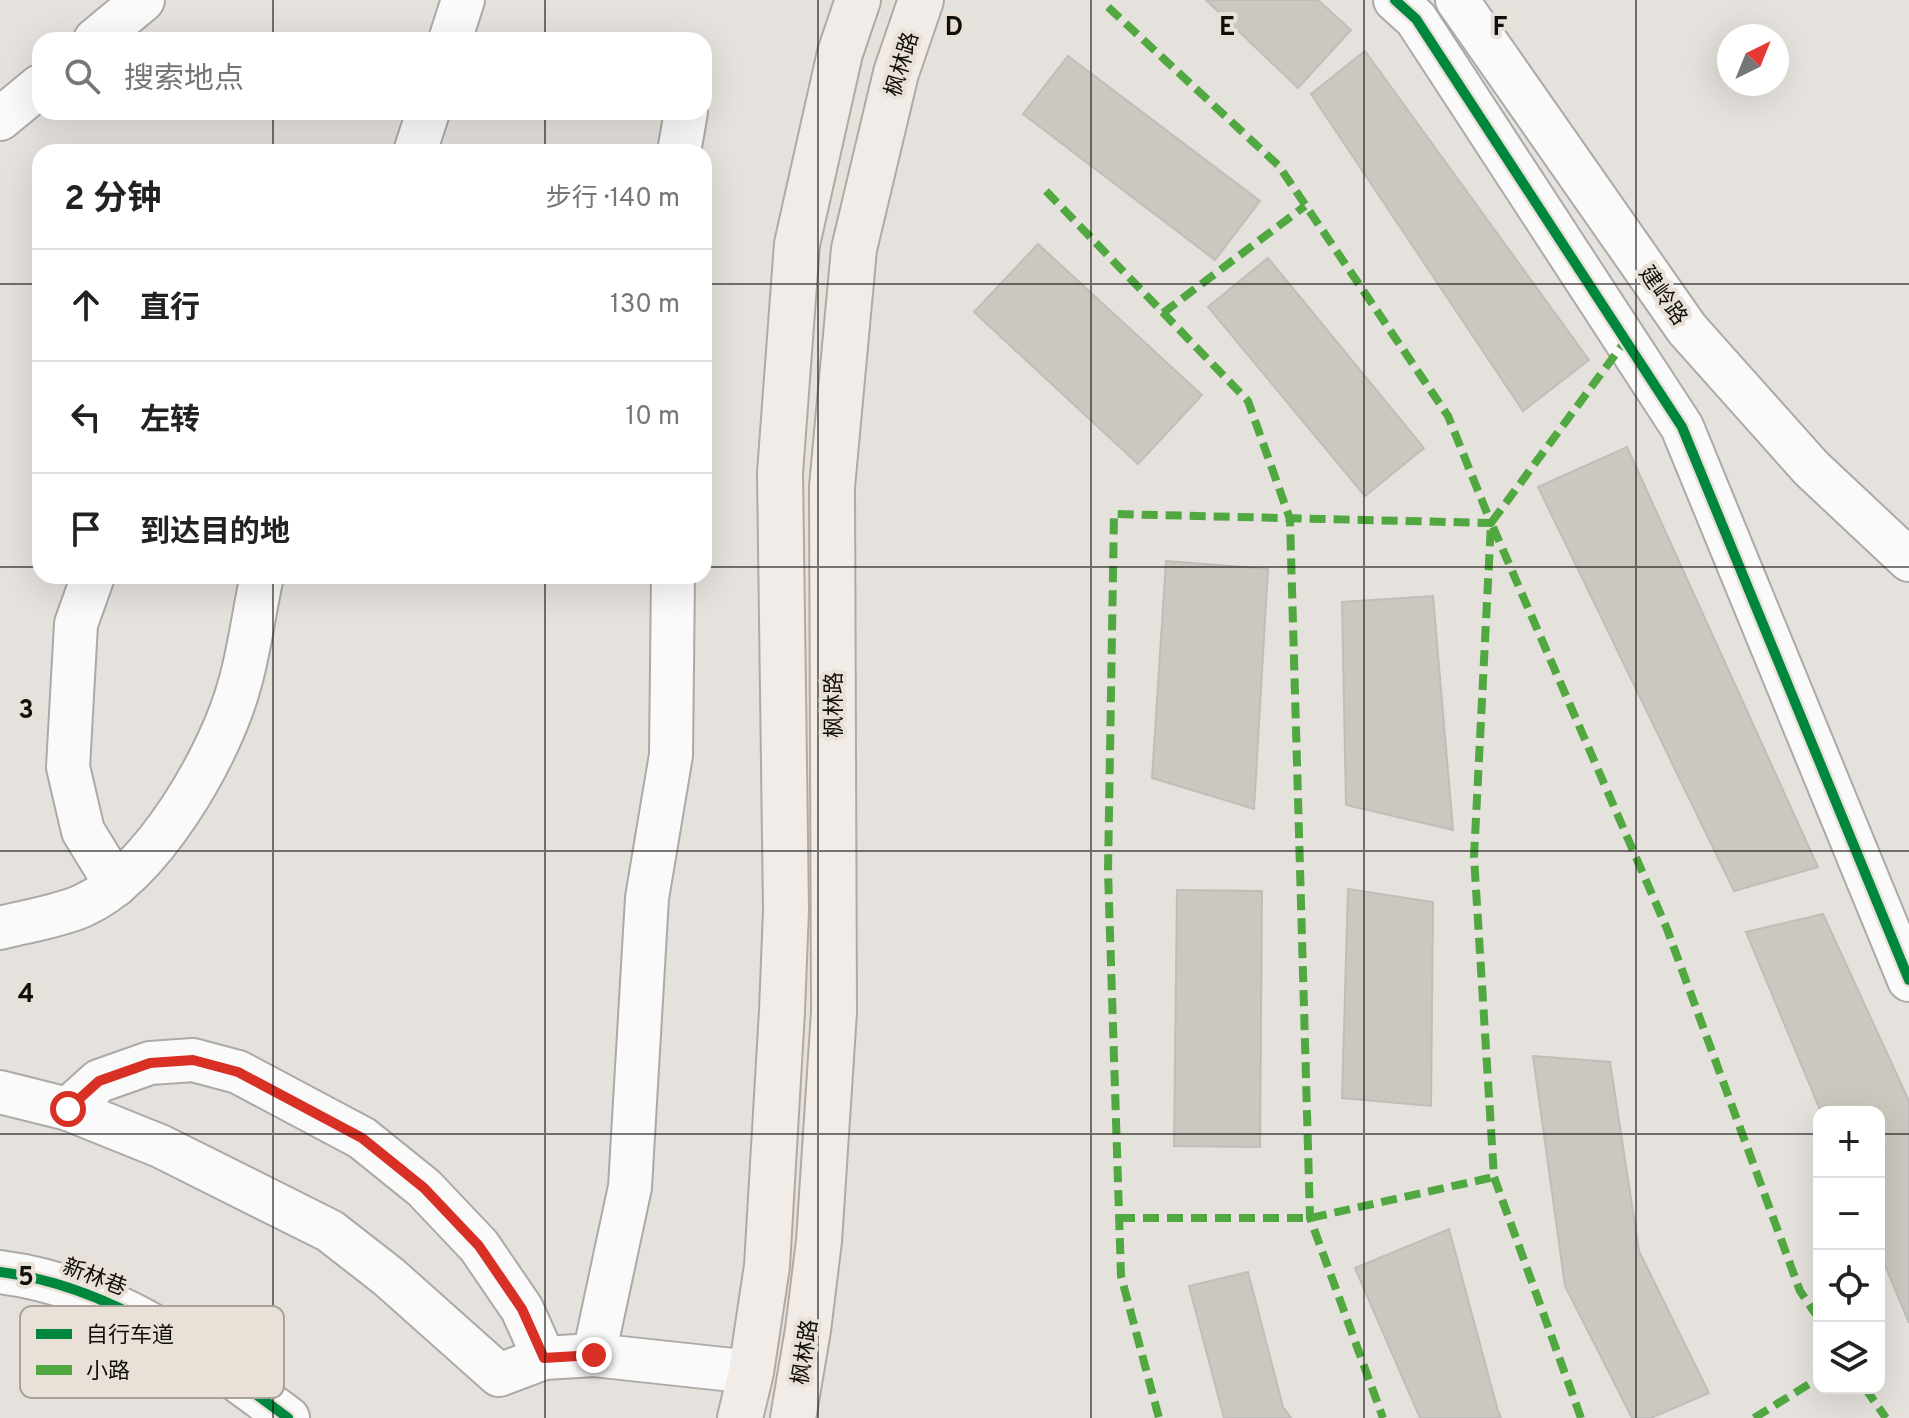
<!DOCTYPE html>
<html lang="zh">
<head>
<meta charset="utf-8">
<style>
  :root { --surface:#fff; --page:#f6f6f6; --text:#222; --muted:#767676; --line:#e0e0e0 }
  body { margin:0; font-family:Overpass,"Noto Sans SC",sans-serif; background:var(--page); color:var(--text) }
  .controls { position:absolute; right:24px; bottom:24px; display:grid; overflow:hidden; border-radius:16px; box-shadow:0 8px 32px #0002 }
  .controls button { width:72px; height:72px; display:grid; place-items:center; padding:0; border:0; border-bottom:2px solid var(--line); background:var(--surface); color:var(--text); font:40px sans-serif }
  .compass { position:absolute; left:1717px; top:24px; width:72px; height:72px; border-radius:50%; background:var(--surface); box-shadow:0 8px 32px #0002; rotate:43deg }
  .stop { position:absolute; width:24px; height:24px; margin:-18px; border:6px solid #d93025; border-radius:50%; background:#fff }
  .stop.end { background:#d93025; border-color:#fff; box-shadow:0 2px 8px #0008 }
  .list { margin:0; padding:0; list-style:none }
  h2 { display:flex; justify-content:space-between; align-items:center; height:104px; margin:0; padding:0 32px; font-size:34px }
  h2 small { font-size:26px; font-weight:400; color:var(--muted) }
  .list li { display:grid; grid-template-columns:52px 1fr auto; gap:24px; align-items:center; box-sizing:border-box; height:112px; padding:0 32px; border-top:2px solid var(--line) }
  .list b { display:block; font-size:30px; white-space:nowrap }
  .list em { font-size:26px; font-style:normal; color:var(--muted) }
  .icon { flex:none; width:44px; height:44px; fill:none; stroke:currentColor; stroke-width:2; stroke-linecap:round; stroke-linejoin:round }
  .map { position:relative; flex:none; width:1909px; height:1418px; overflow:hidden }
  .search { position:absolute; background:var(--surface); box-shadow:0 8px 32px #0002; left:32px; top:32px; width:680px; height:88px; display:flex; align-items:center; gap:20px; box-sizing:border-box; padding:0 28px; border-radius:24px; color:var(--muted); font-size:30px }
  .panel { position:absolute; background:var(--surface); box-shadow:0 8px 32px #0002; left:32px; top:144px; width:680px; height:440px; border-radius:24px }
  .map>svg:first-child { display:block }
  .building { fill:#cbc8bf; stroke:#c0beba; stroke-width:2 }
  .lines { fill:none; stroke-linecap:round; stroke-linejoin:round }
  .minor-casing { stroke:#aca9a6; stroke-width:46 }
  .major-casing { stroke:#b4a9a1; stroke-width:48 }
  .minor { stroke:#fbfafa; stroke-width:42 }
  .major { stroke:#f2ece8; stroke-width:44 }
  .quiet { stroke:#51a841; stroke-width:8; stroke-dasharray:16 8; stroke-linecap:butt }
  .cycleway-casing { stroke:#e9e1d8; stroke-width:15 }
  .cycleway { stroke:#00873e; stroke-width:10 }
  .route { stroke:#d93025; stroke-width:10 }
  .grid { fill:none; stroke:#110f0c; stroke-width:2; stroke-opacity:0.55 }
  .labels { text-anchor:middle; stroke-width:8; stroke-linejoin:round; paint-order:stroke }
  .street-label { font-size:22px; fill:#110f0c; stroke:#e9e1d8 }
  .key { fill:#e9e1d8; stroke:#a8a29b; stroke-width:2 }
  .key-label { font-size:22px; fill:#110f0c }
  .grid-label { font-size:26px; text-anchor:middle; font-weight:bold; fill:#110f0c; stroke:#e9e1d8; stroke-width:8; stroke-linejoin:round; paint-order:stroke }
</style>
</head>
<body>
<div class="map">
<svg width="1909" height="1418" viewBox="0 0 1909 1418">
  <rect width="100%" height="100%" fill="#e5e1dc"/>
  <!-- building -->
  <g class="building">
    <path d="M 1206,0 L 1318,0 L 1351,30 L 1298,88 Z"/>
    <path d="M 1365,51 L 1589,360 L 1523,411 L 1311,94 Z"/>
    <path d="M 1068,56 L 1260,201 L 1215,260 L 1023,114 Z"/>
    <path d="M 1038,244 L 1202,395 L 1138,464 L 974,312 Z"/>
    <path d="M 1268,258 L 1424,448 L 1365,496 L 1208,307 Z"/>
    <path d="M 1627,447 L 1818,867 L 1734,891 L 1538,487 Z"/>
    <path d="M 1166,561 L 1268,569 L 1254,809 L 1152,778 Z"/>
    <path d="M 1433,596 L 1453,830 L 1346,805 L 1342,602 Z"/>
    <path d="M 1348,889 L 1433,902 L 1431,1106 L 1342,1098 Z"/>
    <path d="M 1177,890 L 1262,891 L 1260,1147 L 1174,1146 Z"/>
    <path d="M 1823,914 L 1909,1101 L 1909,1323 L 1879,1251 L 1879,1112 L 1821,1112 L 1746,932 Z"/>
    <path d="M 1533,1056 L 1610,1062 L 1639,1251 L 1709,1393 L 1651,1418 L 1632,1418 L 1565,1286 Z"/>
    <path d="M 1449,1229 L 1498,1411 L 1501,1418 L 1420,1418 L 1355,1268 Z"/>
    <path d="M 1248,1272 L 1283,1407 L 1291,1418 L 1224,1418 L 1189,1286 Z"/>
  </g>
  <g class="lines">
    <defs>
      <g id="minor">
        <path d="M 1395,0 L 1416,19 L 1682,427 L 1909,980"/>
        <path d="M 1457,0 L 1687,329 L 1811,468 L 1909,560"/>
        <path d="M 95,40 L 143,0"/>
        <path d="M 450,40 L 463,0"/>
        <path d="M 0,119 L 40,86"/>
        <path d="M 415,152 L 428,112"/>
        <path d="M 679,152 L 686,112"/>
        <path d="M 93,576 L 76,624 L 68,767 L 83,831 L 116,885"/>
        <path d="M 0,928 C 26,921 57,917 82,906 C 152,875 221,755 240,683 C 250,648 254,611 262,576"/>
        <path d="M 0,1092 L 68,1109 L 160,1146 L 330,1231 L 389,1277 L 499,1375 L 544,1358 L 594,1355 L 751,1372"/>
        <path d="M 68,1109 L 99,1081 L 150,1063 L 193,1060 L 238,1072 L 362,1138 L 424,1188 L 479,1246 L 522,1309 L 544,1358"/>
        <path d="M 0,1272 C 112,1286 200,1352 288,1418"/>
        <path d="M 594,1355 L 630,1187 L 647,898 L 671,755 L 673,576"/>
      </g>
      <g id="major">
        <path d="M 740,1418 L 751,1372 L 767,1266 L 782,1011 L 786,910 L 780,473 L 797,244 L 840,53 L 858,0"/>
        <path d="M 793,1418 L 808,1330 L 819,1241 L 834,1012 L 832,487 L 854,249 L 896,73 L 921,0"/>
      </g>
    </defs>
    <!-- minor casing -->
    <use href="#minor" class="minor-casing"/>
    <!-- major casing -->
    <use href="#major" class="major-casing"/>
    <!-- minor -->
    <use href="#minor" class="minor"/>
    <!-- major -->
    <use href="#major" class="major"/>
    <!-- quiet -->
    <g class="quiet">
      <path d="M 1108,7 L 1279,166 L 1448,416 L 1491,523 L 1114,514 L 1108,871 L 1121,1276 L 1159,1418"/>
      <path d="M 1046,191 L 1248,401 L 1290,519 L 1310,1218 L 1383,1418"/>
      <path d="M 1163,313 L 1305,206"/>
      <path d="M 1493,527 L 1667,929 L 1800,1291 L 1819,1319"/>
      <path d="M 1119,1218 L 1310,1218 L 1494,1177"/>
      <path d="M 1865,1388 L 1886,1418"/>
      <path d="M 1581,1418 L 1494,1177 L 1474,857 L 1491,523 L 1626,340"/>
      <path d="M 1754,1418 L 1819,1378"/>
    </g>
    <defs>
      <g id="cycleway">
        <path d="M 1395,0 L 1416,19 L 1682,427 L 1909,980"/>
        <path d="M 0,1272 C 112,1286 200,1352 288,1418"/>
      </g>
    </defs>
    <!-- cycleway casing -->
    <use href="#cycleway" class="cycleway-casing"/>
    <!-- cycleway -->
    <use href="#cycleway" class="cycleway"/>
  </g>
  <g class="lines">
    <!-- route -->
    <path class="route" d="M 68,1109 L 99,1081 L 150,1063 L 193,1060 L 238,1072 L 362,1138 L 424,1188 L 479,1246 L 522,1309 L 544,1358 L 594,1355"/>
  </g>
  <!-- grid -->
  <path class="grid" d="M 273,0 L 273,40M 545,0 L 545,40M 818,0 L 818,1418M 1091,0 L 1091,1418M 1364,0 L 1364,1418M 1636,0 L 1636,1418M 273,112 L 273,152M 545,112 L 545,152M 0,284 L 40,284M 704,284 L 1909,284M 0,567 L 40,567M 704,567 L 1909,567M 273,576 L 273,1418M 545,576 L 545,1418M 0,851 L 1909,851M 0,1134 L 1819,1134M 1879,1134 L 1909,1134"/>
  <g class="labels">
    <!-- street labels -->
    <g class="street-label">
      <text transform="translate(901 64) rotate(-73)" y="8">枫林路</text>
      <text transform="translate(1664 295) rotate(55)" y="8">建岭路</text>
      <text transform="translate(833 705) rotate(-90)" y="8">枫林路</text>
      <text transform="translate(95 1276) rotate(21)" y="8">新林巷</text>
      <text transform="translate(804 1352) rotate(-81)" y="8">枫林路</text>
    </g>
  </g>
  <!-- legend -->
  <rect x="20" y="1306" width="264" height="92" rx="12" class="key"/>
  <rect x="36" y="1329" width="36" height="10" fill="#00873e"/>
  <rect x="36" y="1365" width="36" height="10" fill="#51a841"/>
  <g class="key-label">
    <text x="86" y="1342">自行车道</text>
    <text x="86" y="1378">小路</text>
  </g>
  <g class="grid-label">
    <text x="954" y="35">D</text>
    <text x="1227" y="35">E</text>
    <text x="1500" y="35">F</text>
    <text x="26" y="718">3</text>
    <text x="26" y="1002">4</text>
    <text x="26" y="1285">5</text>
  </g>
</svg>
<div class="controls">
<button>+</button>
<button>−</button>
<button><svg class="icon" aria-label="locate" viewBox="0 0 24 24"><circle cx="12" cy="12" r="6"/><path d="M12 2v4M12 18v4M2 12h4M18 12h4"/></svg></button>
<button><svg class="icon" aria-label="layers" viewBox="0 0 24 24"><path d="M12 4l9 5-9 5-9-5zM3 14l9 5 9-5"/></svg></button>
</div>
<svg class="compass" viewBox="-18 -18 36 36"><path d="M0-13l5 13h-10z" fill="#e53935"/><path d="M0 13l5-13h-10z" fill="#767676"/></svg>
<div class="stop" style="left:68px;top:1109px"></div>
<div class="stop end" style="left:594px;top:1355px"></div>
<div class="search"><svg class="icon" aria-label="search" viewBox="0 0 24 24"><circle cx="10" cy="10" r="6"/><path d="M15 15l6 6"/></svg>搜索地点</div>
<section class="panel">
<h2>2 分钟<small>步行 · 140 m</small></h2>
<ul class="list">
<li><svg class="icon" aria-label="ahead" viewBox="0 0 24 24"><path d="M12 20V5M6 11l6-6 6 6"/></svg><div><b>直行</b></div><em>130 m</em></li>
<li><svg class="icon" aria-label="left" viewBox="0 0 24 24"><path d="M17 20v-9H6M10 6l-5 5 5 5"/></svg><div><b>左转</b></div><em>10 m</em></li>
<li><svg class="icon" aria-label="arrive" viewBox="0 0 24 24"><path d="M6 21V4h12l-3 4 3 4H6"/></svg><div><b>到达目的地</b></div></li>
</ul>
</section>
</div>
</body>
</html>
